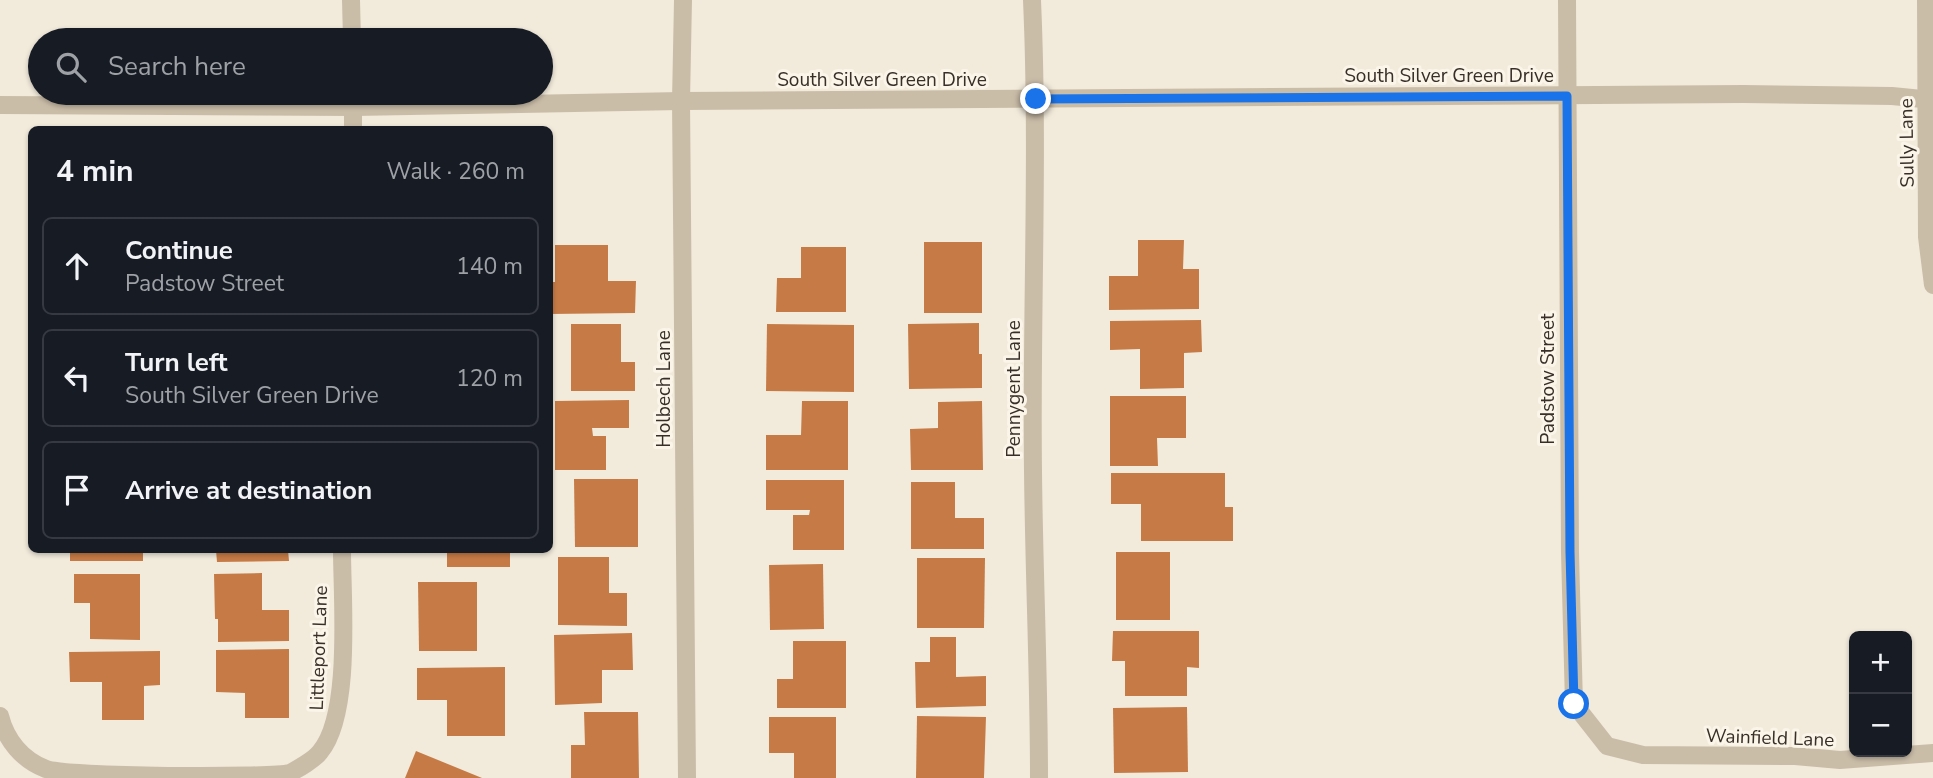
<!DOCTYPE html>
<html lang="en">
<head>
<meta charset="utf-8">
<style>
  :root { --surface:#171b24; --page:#242831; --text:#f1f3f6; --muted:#9ea1a6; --line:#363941 }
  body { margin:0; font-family:"Nunito Sans",sans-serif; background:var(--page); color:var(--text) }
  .controls { position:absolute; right:21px; bottom:21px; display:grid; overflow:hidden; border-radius:10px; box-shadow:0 2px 5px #0004 }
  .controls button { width:63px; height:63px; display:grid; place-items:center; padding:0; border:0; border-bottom:2px solid var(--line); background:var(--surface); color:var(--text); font:35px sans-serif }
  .stop { position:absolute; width:21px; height:21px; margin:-16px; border:5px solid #1a73e8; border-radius:50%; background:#fff }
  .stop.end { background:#1a73e8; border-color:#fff; box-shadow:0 2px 7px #0008 }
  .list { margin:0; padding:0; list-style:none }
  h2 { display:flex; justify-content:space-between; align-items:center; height:91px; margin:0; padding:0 28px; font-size:30px }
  h2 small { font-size:23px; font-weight:400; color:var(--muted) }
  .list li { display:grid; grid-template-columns:46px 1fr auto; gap:21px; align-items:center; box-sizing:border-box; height:98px; margin:0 14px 14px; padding:0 14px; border:2px solid var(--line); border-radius:10px }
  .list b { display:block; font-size:26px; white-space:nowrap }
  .list p { margin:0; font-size:23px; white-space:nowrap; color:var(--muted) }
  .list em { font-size:23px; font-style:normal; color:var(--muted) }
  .icon { flex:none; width:38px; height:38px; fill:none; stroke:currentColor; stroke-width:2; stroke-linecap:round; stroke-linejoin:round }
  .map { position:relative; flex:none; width:1933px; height:778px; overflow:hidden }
  .search { position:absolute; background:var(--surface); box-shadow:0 2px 5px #0004; left:28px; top:28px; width:525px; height:77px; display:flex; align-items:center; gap:18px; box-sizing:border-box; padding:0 24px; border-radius:38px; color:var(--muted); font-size:26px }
  .panel { position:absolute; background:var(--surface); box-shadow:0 2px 5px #0004; left:28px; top:126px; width:525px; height:427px; border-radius:10px }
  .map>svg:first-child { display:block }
  .building { fill:#c67b46 }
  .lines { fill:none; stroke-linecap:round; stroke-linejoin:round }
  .minor { stroke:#cabda8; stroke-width:18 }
  .route { stroke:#1a73e8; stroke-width:9 }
  .labels { text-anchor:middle; stroke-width:6; stroke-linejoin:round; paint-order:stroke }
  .street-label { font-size:19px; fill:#372f28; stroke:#faf5e8 }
</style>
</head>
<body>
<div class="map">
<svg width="1933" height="778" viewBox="0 0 1933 778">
  <rect width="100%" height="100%" fill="#f2ebdc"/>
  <!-- building -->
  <g class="building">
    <path d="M 1138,240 L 1184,240 L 1183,269 L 1199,269 L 1199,309 L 1109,310 L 1109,276 L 1138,276 Z"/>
    <rect x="924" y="242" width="58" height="71"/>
    <path d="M 555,245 L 608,245 L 608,281 L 636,281 L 635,313 L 550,314 L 550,282 L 555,282 Z"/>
    <path d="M 801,247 L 846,247 L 846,312 L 776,312 L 777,278 L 801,278 Z"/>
    <path d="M 1201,320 L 1202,352 L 1184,353 L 1184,388 L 1140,389 L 1140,349 L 1110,350 L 1110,321 Z"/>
    <path d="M 979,323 L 979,354 L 982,354 L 982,388 L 909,389 L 908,324 Z"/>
    <path d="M 571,324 L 621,324 L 621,362 L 635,362 L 635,391 L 571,391 Z"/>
    <path d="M 767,324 L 854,325 L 854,392 L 766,391 Z"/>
    <path d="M 1110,396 L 1186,396 L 1186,438 L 1157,438 L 1158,466 L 1110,466 Z"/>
    <path d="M 629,400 L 629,428 L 592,428 L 593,436 L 606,436 L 606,470 L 555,470 L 555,401 Z"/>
    <path d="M 802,401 L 848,401 L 848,470 L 766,470 L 766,435 L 801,435 Z"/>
    <path d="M 982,401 L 983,470 L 911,470 L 910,429 L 938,428 L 938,402 Z"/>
    <path d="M 1111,473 L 1225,473 L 1225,507 L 1233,507 L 1233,541 L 1141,541 L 1141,504 L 1111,504 Z"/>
    <path d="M 574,479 L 638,479 L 638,547 L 575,547 Z"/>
    <path d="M 766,480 L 844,480 L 844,550 L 793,550 L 793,515 L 809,515 L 810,510 L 766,510 Z"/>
    <path d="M 911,482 L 955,482 L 955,518 L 984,518 L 984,549 L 911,549 Z"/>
    <rect x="70" y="550" width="73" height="11"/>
    <path d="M 216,550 L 288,550 L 289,561 L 217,562 Z"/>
    <rect x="447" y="550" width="63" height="17"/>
    <rect x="1116" y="552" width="54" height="68"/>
    <path d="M 558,557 L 609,557 L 609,593 L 627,593 L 627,626 L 558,625 Z"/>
    <path d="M 917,558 L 985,558 L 984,628 L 917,628 Z"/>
    <path d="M 823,564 L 824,629 L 770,630 L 769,565 Z"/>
    <path d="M 262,573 L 262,610 L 289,610 L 289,641 L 218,642 L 218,619 L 215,619 L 214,574 Z"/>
    <path d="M 74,574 L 140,574 L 140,640 L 90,639 L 90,603 L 74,603 Z"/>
    <path d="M 418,582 L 477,582 L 477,651 L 419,651 Z"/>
    <path d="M 1113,631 L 1199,631 L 1199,668 L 1187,667 L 1187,696 L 1125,696 L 1125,661 L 1112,661 Z"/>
    <path d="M 632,633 L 633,670 L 602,670 L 602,703 L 555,705 L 554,635 Z"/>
    <path d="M 930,637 L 956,637 L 956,677 L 986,676 L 986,706 L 916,708 L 915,662 L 930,662 Z"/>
    <path d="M 793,641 L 846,641 L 846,708 L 777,708 L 777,679 L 793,679 Z"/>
    <path d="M 289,649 L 289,718 L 245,718 L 245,693 L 216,692 L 216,650 Z"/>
    <path d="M 160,651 L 160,685 L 144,686 L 144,720 L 102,720 L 102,682 L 70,682 L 69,652 Z"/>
    <path d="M 505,667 L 505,736 L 447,736 L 447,700 L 417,700 L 417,668 Z"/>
    <path d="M 1187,707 L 1188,772 L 1114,773 L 1113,708 Z"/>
    <path d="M 584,712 L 638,712 L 639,778 L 571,778 L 571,745 L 585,745 Z"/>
    <path d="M 917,716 L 986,717 L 984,778 L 916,778 Z"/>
    <path d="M 769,717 L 836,717 L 836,778 L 794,778 L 794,753 L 769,753 Z"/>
    <path d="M 416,751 L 482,778 L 405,778 Z"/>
  </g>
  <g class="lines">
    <!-- minor -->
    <g class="minor">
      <path d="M 351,0 L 352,40"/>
      <path d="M 683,0 L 681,101 L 687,778"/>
      <path d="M 1032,0 C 1039,157 1031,314 1033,471 C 1034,573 1039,676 1039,778"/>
      <path d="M 1567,0 L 1570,553 L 1574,704 L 1607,746 L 1643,755 L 1795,756 L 1840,760 L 1933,753"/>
      <path d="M 1926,0 L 1927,237 L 1933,285"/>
      <path d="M 0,105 L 354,107 L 681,101 L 1743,94 L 1892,96 L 1933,100"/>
      <path d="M 353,130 L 353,93"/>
      <path d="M 0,716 C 6,740 22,760 46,769 C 67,777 269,778 290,773 C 298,769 315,759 320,752 C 352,714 342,599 342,550"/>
    </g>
  </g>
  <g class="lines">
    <!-- route -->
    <path class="route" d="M 1036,99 L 1567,96 L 1570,552 L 1574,704"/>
  </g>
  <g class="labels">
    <!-- street labels -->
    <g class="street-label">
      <text x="1449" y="82">South Silver Green Drive</text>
      <text x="882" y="86">South Silver Green Drive</text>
      <text transform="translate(1906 143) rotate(-91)" y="7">Sully Lane</text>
      <text transform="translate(1547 379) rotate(-90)" y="7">Padstow Street</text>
      <text transform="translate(663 389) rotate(-90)" y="7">Holbech Lane</text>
      <text transform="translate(1013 389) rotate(-90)" y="7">Pennygent Lane</text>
      <text transform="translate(318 648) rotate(-88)" y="7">Littleport Lane</text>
      <text transform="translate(1770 737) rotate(2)" y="7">Wainfield Lane</text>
    </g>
  </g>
</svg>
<div class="controls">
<button>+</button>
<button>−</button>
</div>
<div class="stop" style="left:1574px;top:704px"></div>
<div class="stop end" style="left:1036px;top:99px"></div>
<div class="search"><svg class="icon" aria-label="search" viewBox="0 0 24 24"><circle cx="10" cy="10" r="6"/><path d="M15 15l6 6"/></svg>Search here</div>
<section class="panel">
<h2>4 min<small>Walk · 260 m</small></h2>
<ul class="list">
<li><svg class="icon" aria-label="ahead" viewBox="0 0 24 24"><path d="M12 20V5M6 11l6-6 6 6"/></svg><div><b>Continue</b><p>Padstow Street</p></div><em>140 m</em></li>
<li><svg class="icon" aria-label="left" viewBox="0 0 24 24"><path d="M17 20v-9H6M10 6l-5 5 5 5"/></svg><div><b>Turn left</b><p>South Silver Green Drive</p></div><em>120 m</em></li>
<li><svg class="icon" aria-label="arrive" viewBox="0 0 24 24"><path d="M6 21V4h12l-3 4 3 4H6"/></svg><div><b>Arrive at destination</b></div></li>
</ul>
</section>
</div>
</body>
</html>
